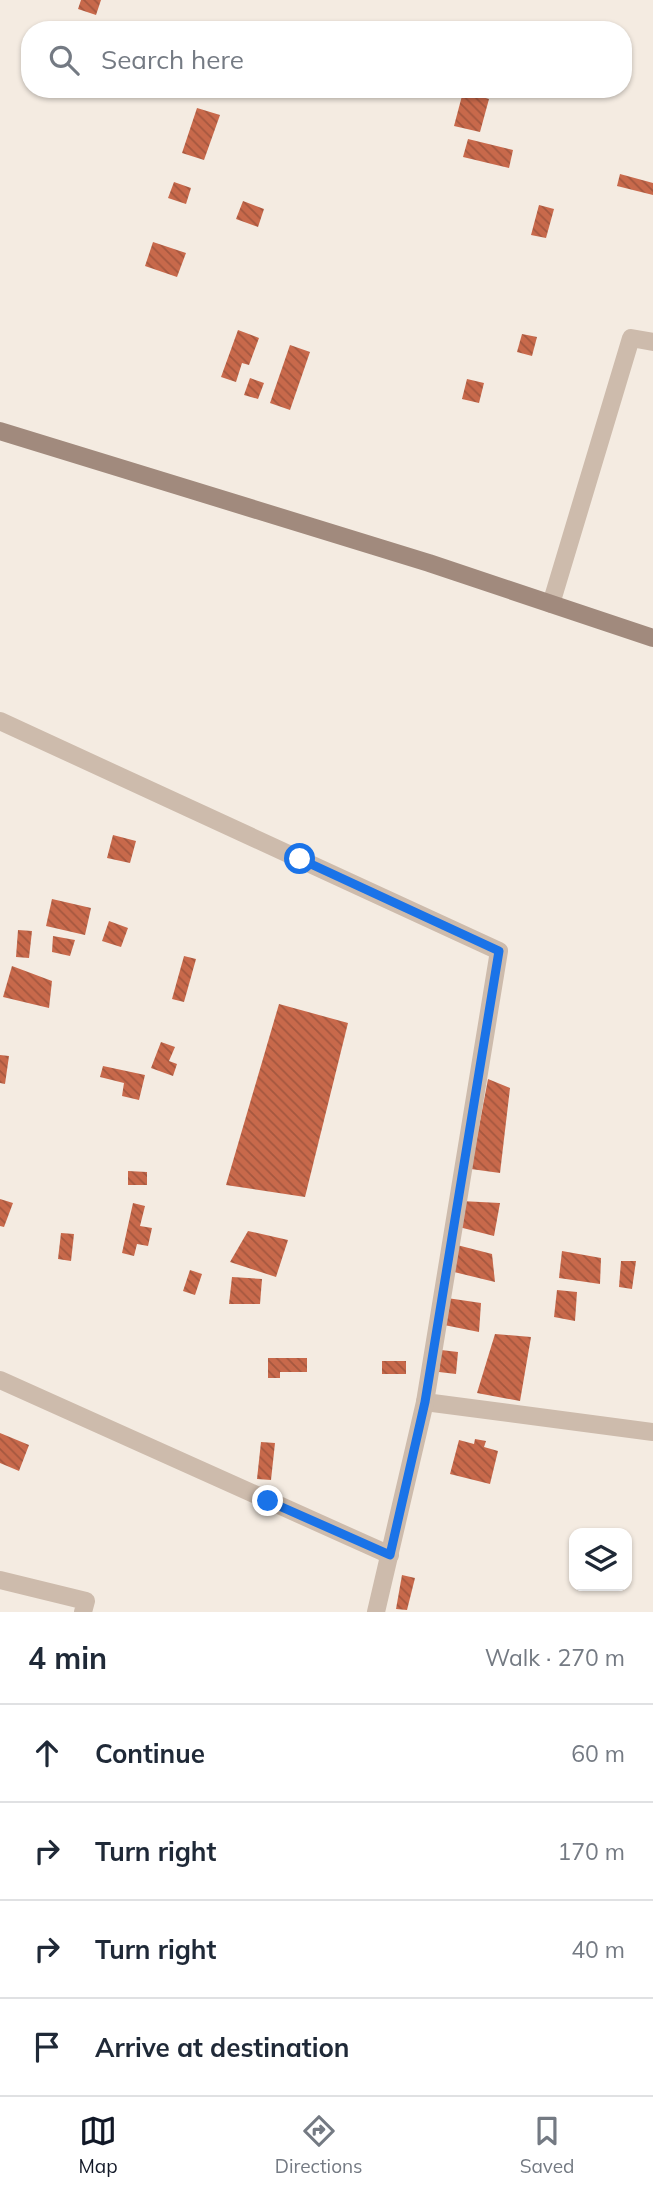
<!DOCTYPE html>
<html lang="en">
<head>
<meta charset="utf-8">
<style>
  :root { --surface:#fff; --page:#f6f6f7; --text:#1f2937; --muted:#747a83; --line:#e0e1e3; --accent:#111827 }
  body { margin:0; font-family:Mulish,sans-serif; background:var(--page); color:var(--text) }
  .controls { position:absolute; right:21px; bottom:21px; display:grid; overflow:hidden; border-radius:14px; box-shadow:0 2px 5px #0004 }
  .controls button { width:63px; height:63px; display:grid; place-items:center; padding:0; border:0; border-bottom:2px solid var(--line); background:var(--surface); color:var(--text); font:35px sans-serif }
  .stop { position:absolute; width:21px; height:21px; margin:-16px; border:5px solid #1a73e8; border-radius:50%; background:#fff }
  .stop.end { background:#1a73e8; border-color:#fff; box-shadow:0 2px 7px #0008 }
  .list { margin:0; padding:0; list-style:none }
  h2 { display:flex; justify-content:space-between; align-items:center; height:91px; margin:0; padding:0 28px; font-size:30px }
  h2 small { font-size:23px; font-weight:400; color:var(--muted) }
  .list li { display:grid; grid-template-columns:46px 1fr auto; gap:21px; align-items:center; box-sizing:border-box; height:98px; padding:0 28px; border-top:2px solid var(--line) }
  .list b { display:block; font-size:26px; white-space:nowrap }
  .list em { font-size:23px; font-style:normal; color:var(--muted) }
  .icon { flex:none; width:38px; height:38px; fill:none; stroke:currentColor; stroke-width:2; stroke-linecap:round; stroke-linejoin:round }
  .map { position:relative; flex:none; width:653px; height:1612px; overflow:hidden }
  .search { position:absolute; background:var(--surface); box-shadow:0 2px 5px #0004; left:21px; right:21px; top:21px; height:77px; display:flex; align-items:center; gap:18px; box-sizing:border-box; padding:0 24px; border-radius:28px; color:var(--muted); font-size:26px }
  .sheet { height:483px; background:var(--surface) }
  nav { display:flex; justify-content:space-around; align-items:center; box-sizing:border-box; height:98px; border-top:2px solid var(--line); background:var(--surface); font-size:19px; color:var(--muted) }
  nav a { display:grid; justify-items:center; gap:4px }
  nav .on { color:var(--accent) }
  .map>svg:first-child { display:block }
  .building { fill:url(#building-back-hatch) }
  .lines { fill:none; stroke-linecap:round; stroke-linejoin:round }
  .street { stroke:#cdbbac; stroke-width:18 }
  .secondary { stroke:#a18a7d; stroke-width:18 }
  .route { stroke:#1a73e8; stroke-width:9 }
</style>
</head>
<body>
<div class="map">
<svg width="653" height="1612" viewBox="0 0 653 1612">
  <defs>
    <pattern id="building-back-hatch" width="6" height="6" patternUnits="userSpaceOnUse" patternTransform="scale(1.75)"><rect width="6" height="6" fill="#c8694b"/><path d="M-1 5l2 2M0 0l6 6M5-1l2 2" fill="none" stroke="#a4573f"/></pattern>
  </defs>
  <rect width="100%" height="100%" fill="#f4ebe1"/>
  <!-- building -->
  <g class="building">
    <path d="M 81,0 L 101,0 L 96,15 L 78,9 Z"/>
    <path d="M 463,92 L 489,99 L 480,132 L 454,126 Z"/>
    <path d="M 197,108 L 220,115 L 204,160 L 182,153 Z"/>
    <path d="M 468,139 L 513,150 L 509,168 L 463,157 Z"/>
    <path d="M 620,174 L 653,183 L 653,195 L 617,186 Z"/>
    <path d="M 174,182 L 191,188 L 186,204 L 168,198 Z"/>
    <path d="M 243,201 L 264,209 L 258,227 L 236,219 Z"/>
    <path d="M 539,205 L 554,209 L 546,238 L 531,235 Z"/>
    <path d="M 153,242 L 186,253 L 177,277 L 145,266 Z"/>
    <path d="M 238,330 L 259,338 L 249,365 L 242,363 L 236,382 L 221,377 Z"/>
    <path d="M 522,334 L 537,337 L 532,356 L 517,352 Z"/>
    <path d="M 290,345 L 310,352 L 290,410 L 270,403 Z"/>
    <path d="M 250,378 L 264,383 L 258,399 L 244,395 Z"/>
    <path d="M 467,379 L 484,383 L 479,403 L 462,399 Z"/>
    <path d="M 113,835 L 136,841 L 130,863 L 107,858 Z"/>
    <path d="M 52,899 L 91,908 L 85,935 L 46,926 Z"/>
    <path d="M 109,921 L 128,928 L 121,947 L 102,941 Z"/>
    <path d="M 18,930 L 32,931 L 29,958 L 16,957 Z"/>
    <path d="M 53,936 L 75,940 L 70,956 L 52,952 Z"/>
    <path d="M 184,956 L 196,959 L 184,1002 L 172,999 Z"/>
    <path d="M 12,966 L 52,981 L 49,1008 L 3,997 Z"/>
    <path d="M 279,1004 L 348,1023 L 305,1197 L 226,1185 Z"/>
    <path d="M 161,1042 L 175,1047 L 169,1061 L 177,1064 L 173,1076 L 151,1068 Z"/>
    <path d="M 0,1055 L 9,1056 L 5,1084 L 0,1083 Z"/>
    <path d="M 103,1066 L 145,1075 L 139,1100 L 122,1096 L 124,1083 L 100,1077 Z"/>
    <path d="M 488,1079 L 510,1088 L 500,1173 L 471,1169 Z"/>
    <path d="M 128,1171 L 147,1172 L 147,1185 L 128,1185 Z"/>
    <path d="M 0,1199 L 13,1203 L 4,1227 L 0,1226 Z"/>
    <path d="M 461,1201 L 500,1203 L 494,1236 L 459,1227 Z"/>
    <path d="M 133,1203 L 145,1206 L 140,1226 L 152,1228 L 148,1246 L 137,1244 L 134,1256 L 122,1253 Z"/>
    <path d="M 248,1231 L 288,1240 L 276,1277 L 230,1262 Z"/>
    <path d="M 61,1233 L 74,1234 L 71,1261 L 58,1259 Z"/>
    <path d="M 457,1245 L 492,1254 L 495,1282 L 454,1272 Z"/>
    <path d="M 562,1251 L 601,1258 L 600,1284 L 559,1278 Z"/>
    <path d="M 621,1261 L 636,1261 L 632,1289 L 619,1287 Z"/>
    <path d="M 190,1270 L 202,1274 L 195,1295 L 183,1291 Z"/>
    <path d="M 232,1277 L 262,1279 L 260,1304 L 229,1304 Z"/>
    <path d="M 557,1290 L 577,1292 L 575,1321 L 554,1317 Z"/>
    <path d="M 447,1298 L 481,1303 L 479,1332 L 444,1325 Z"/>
    <path d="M 495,1334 L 531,1337 L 520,1401 L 477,1393 Z"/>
    <path d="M 441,1350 L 458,1352 L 456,1374 L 439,1372 Z"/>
    <path d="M 268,1358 L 307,1358 L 307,1372 L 280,1372 L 280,1378 L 268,1378 Z"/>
    <rect x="382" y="1361" width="24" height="13"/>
    <path d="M 0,1433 L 29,1445 L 19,1471 L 0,1463 Z"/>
    <path d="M 475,1439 L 486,1441 L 484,1447 L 498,1451 L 490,1484 L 450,1474 L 459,1440 L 474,1444 Z"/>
    <path d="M 261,1442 L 275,1443 L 271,1480 L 257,1479 Z"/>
    <path d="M 402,1575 L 415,1578 L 407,1610 L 396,1609 Z"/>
  </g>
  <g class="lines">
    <!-- street -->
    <g class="street">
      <path d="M 551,604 L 631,338 L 653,342"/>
      <path d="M 0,721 L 499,951 L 425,1402 L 653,1432"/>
      <path d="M 0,1380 L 390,1555"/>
      <path d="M 0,1580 L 86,1601 L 83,1612"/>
      <path d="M 376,1612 L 425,1402"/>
    </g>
    <!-- secondary -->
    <path class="secondary" d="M 0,431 L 429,563 L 653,638"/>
  </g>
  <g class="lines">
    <!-- route -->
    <path class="route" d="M 268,1501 L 390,1555 L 425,1402 L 499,951 L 300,859"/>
  </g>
</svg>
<div class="controls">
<button><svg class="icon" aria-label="layers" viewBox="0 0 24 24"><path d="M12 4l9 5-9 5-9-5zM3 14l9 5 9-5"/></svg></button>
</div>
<div class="stop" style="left:300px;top:859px"></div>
<div class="stop end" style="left:268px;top:1501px"></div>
<div class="search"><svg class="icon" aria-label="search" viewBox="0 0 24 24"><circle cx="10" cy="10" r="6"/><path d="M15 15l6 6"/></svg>Search here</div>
</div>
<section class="sheet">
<h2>4 min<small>Walk · 270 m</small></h2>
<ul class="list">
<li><svg class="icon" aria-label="ahead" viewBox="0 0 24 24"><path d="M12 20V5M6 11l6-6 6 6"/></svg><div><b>Continue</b></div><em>60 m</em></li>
<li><svg class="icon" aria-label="right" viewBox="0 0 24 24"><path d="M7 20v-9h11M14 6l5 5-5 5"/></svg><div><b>Turn right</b></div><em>170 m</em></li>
<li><svg class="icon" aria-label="right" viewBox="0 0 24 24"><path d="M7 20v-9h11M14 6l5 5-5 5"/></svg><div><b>Turn right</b></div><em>40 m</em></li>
<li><svg class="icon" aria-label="arrive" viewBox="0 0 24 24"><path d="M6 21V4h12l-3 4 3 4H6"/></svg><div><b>Arrive at destination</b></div></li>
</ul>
</section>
<nav>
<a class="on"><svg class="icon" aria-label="map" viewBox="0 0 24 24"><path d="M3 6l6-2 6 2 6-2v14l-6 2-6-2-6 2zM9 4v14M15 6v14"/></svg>Map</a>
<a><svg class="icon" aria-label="directions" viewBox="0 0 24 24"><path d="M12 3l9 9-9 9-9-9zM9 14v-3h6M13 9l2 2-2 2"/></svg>Directions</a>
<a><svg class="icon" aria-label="saved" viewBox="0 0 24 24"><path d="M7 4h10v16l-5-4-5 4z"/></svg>Saved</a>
</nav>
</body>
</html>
